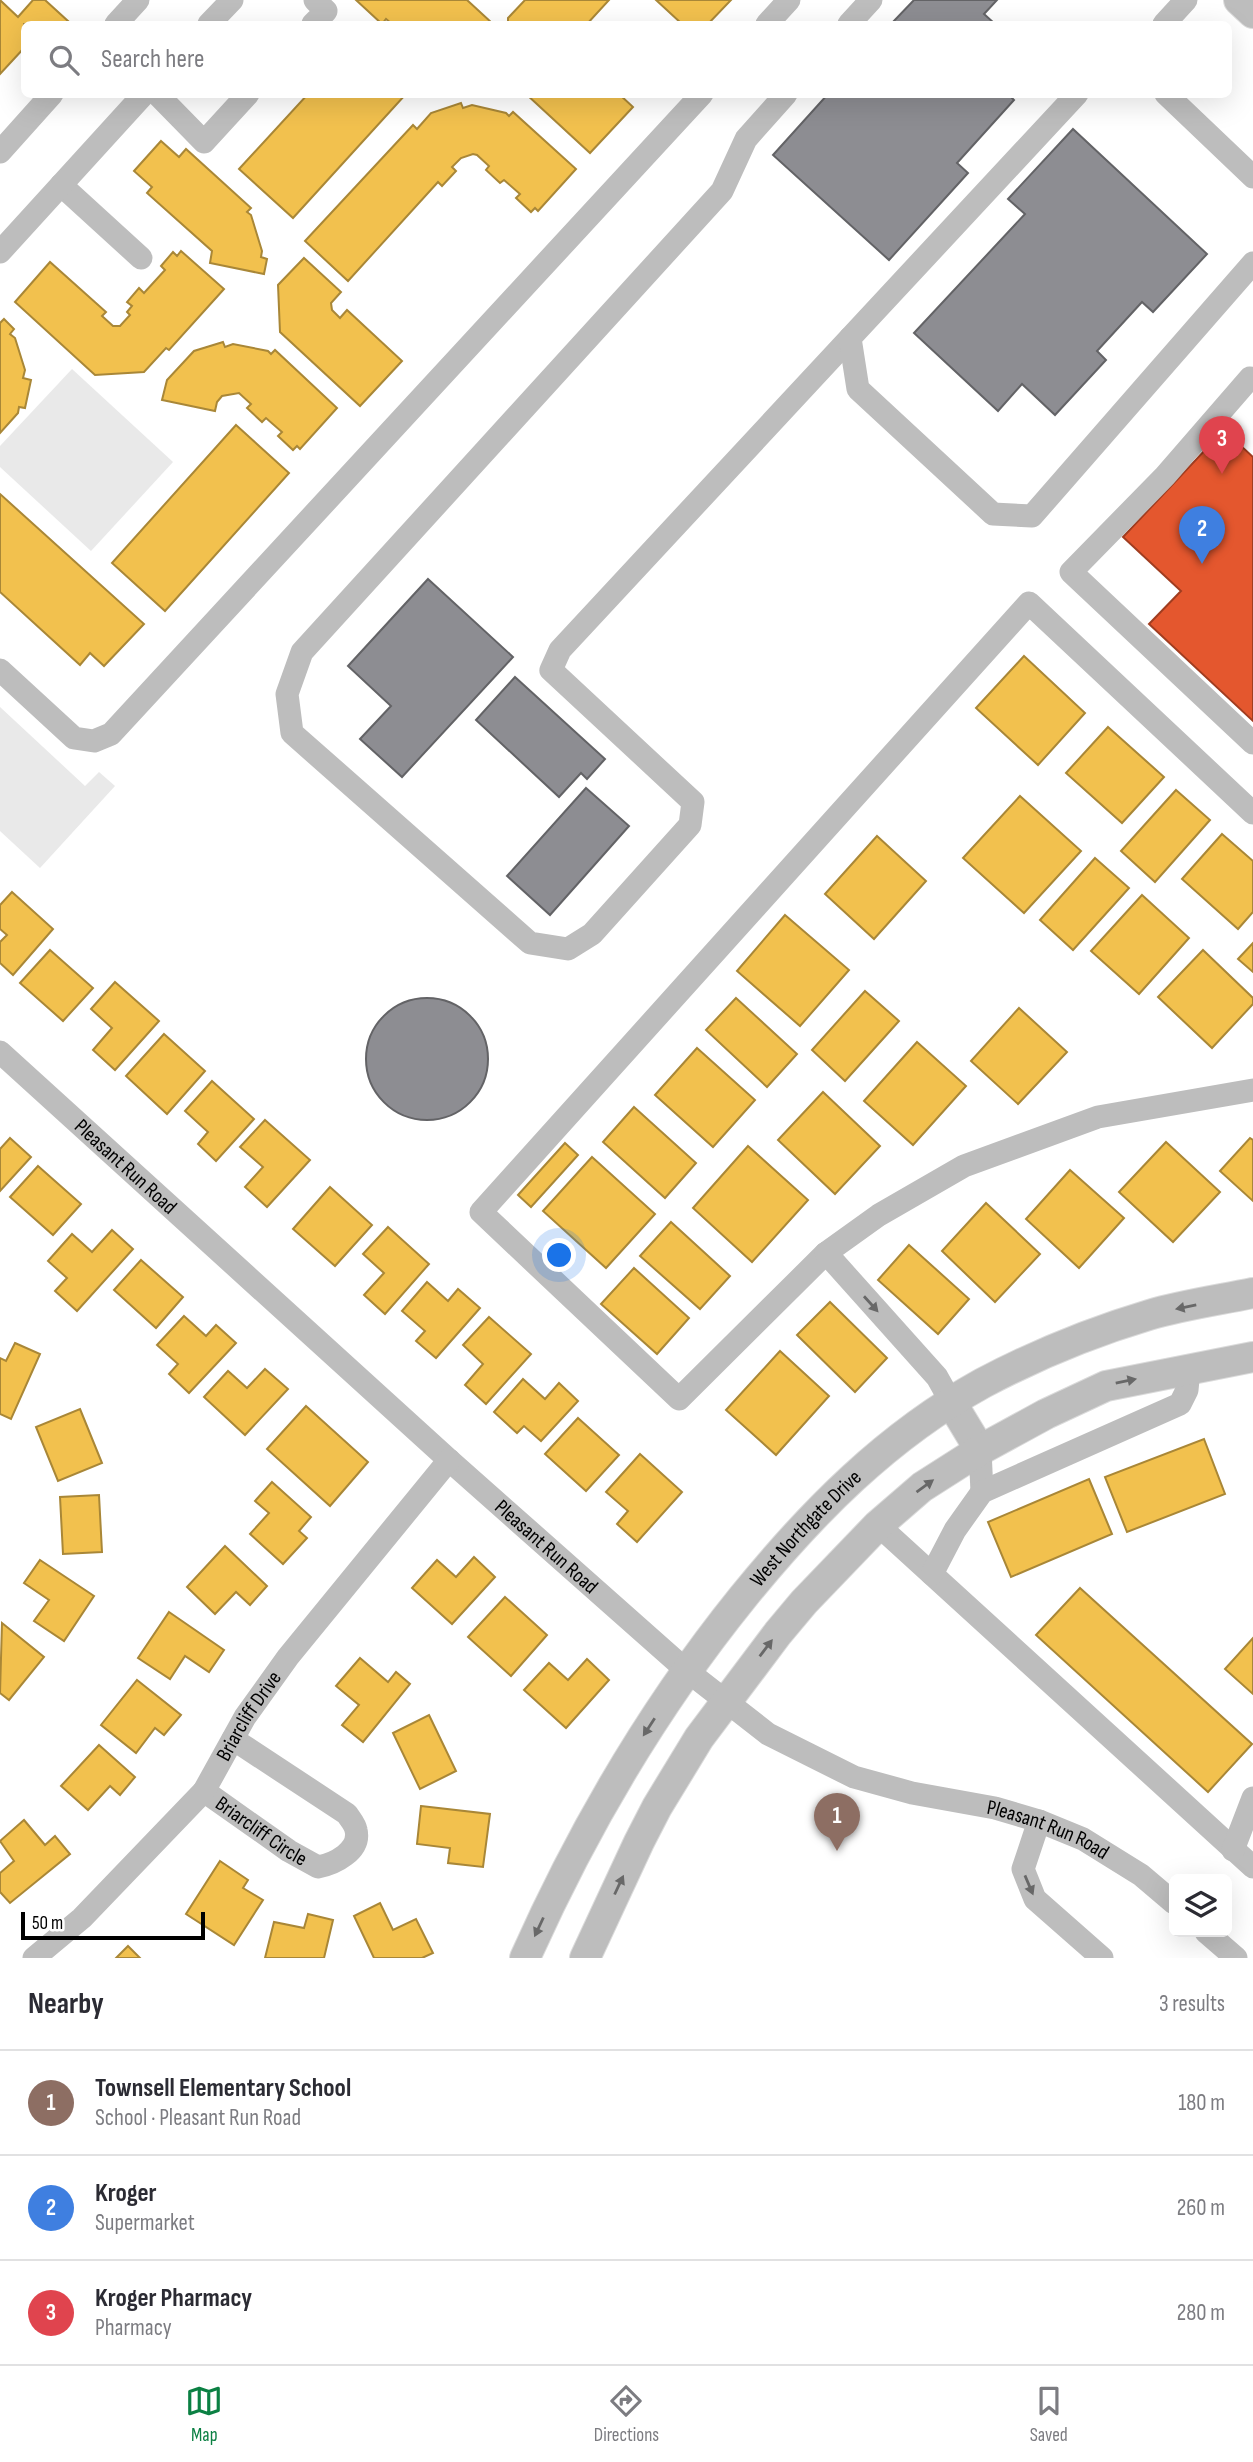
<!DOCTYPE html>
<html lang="en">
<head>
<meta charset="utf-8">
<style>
  :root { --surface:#fff; --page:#f7f7f7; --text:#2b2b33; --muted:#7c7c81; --line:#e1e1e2; --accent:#0b8043 }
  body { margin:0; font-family:"Sofia Sans Condensed",sans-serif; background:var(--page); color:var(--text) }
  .controls { position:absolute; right:21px; bottom:21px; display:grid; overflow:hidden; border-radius:10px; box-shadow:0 7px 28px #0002 }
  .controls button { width:63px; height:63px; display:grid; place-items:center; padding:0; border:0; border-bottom:2px solid var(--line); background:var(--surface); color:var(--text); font:35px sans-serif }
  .scale { position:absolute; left:21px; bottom:18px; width:184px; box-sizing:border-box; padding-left:7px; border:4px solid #000; border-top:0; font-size:19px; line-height:24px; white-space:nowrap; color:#000; -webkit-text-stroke:5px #fff; paint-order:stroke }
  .you { position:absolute; left:560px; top:1256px; width:24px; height:24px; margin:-18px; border:5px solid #fff; border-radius:50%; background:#1a73e8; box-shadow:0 0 0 10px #1a73e833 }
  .badge { display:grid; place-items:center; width:46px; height:46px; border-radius:50%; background:var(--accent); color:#fff; font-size:23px; font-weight:700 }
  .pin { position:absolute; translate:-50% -58px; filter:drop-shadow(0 2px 4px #0008) }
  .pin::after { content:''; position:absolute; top:37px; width:24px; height:21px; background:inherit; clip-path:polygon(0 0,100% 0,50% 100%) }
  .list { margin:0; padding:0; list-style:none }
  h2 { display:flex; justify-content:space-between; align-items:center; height:91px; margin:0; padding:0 28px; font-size:30px }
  h2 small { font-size:23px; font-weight:400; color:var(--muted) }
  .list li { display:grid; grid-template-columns:46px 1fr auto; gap:21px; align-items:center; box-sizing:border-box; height:105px; padding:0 28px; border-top:2px solid var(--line) }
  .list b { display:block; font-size:26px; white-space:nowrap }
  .list p { margin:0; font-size:23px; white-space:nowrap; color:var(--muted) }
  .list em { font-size:23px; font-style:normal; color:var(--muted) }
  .icon { flex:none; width:38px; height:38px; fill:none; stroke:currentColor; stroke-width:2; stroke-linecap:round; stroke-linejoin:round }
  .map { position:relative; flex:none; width:1253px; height:1958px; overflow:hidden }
  .search { position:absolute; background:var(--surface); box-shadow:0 7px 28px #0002; left:21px; right:21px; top:21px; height:77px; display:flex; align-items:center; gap:18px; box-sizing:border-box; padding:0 24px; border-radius:10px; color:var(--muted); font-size:26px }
  .sheet { height:406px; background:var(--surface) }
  nav { display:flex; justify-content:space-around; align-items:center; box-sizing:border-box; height:98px; border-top:2px solid var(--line); background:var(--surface); font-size:19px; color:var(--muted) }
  nav a { display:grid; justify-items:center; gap:4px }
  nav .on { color:var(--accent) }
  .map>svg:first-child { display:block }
  .green { fill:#e9e9e9 }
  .homes { fill:#f2c14e; stroke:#a98737; stroke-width:2 }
  .shops { fill:#e4572e; stroke:#a03d20; stroke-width:2 }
  .industry { fill:#8d8d92; stroke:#636366; stroke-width:2 }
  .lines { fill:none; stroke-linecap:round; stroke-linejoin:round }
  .major-casing { stroke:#dbdbdb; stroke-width:32 }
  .minor { stroke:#bdbdbd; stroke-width:23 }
  .major { stroke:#bdbdbd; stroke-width:30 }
  .oneway { fill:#686868 }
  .labels { text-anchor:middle; stroke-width:7; stroke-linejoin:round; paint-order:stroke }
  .street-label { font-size:21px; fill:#000; stroke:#fff }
</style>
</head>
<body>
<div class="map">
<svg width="1253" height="1958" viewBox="0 0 1253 1958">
  <rect width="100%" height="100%" fill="#fff"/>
  <!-- green -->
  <g class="green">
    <path d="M 72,369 L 173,462 L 91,551 L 0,467 L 0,446 Z"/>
    <path d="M 0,707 L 85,786 L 99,772 L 115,786 L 40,868 L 0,831 Z"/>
  </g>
  <!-- homes -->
  <g class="homes">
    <path d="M 0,0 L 18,17 L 33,0 L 45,0 L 69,22 L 66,24 L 24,24 L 24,48 L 0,74 Z"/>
    <path d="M 356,0 L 467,0 L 492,23 L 491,24 L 392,24 L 386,19 L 382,24 Z"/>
    <path d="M 525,0 L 609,0 L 587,24 L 508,24 L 508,18 Z"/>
    <path d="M 656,0 L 731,0 L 708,24 L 682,24 Z"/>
    <path d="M 308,94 L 406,94 L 293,218 L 239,169 Z"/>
    <path d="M 526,94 L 619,94 L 633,107 L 590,153 Z"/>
    <path d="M 461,103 L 463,108 L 472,105 L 506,113 L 509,116 L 513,112 L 576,169 L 538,211 L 535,208 L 531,212 L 516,198 L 520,194 L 504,180 L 500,183 L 486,170 L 489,166 L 477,155 L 473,154 L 461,158 L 452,167 L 456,171 L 442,186 L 438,182 L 348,281 L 305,241 L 413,125 L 417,129 L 431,113 Z"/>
    <path d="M 161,141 L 179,157 L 186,149 L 251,208 L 247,212 L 251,215 L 262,251 L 261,257 L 267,259 L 264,274 L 210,263 L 212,251 L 147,193 L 152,187 L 134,171 Z"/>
    <path d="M 181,251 L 224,289 L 169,350 L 166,348 L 144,372 L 95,375 L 15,302 L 50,262 L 106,312 L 102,316 L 113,326 L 120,326 L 130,315 L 127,312 L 132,306 L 127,302 L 139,288 L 144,293 L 165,270 L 161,266 L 173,252 L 177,256 Z"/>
    <path d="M 304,258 L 341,292 L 331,303 L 332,310 L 340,318 L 347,310 L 402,361 L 360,406 L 280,332 L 278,285 Z"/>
    <path d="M 4,319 L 14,329 L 10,334 L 15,338 L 25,370 L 23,378 L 31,380 L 25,408 L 19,407 L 18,413 L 0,433 L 0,323 Z"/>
    <path d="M 223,342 L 225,347 L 233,344 L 268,351 L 271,354 L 275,350 L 337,408 L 300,449 L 297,446 L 293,450 L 278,436 L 282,432 L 266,418 L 262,422 L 247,408 L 251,404 L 239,393 L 222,396 L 217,402 L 215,411 L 162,400 L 167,380 L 194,351 Z"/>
    <path d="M 236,425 L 289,473 L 165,611 L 112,563 Z"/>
    <path d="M 0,494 L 144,624 L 104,666 L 90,653 L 80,665 L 0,592 Z"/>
    <path d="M 1024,656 L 1085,713 L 1038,765 L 976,708 Z"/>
    <path d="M 1108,727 L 1164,777 L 1122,823 L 1066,773 Z"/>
    <path d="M 1176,790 L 1210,820 L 1155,882 L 1121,851 Z"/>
    <path d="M 1020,796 L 1081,851 L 1024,913 L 963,858 Z"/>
    <path d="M 1222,834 L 1253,861 L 1253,912 L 1238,929 L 1182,879 Z"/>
    <path d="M 877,836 L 926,881 L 874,939 L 825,894 Z"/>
    <path d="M 1095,858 L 1129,888 L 1073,950 L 1040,920 Z"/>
    <path d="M 12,892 L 53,929 L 13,975 L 0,963 L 0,942 L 7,935 L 0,929 L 0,905 Z"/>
    <path d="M 1142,895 L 1189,938 L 1139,994 L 1091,951 Z"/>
    <path d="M 785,915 L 849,970 L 800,1026 L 737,971 Z"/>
    <path d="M 1253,943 L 1253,972 L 1238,959 Z"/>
    <path d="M 50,950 L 93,988 L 63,1021 L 20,983 Z"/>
    <path d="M 1203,950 L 1253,998 L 1253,1004 L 1212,1048 L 1158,997 Z"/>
    <path d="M 115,982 L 159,1021 L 115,1070 L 93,1050 L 112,1028 L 91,1009 Z"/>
    <path d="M 865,991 L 899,1021 L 845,1081 L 812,1050 Z"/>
    <path d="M 736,998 L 797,1054 L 767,1087 L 706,1030 Z"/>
    <path d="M 1019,1008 L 1067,1052 L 1018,1104 L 971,1061 Z"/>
    <path d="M 164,1034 L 205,1071 L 167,1114 L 126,1076 Z"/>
    <path d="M 917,1042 L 966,1086 L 913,1145 L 864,1101 Z"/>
    <path d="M 697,1048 L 755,1100 L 713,1147 L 655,1095 Z"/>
    <path d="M 212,1081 L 254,1119 L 216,1161 L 198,1144 L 208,1132 L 185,1111 Z"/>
    <path d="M 823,1092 L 880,1146 L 835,1194 L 778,1140 Z"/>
    <path d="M 634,1107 L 696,1163 L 665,1198 L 603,1142 Z"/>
    <path d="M 265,1120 L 310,1160 L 267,1207 L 245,1187 L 263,1167 L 240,1147 Z"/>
    <path d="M 10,1138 L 31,1157 L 0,1191 L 0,1149 Z"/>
    <path d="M 1250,1138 L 1253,1140 L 1253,1201 L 1220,1171 Z"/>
    <path d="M 1166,1142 L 1220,1192 L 1173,1242 L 1119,1192 Z"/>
    <path d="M 565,1143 L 578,1155 L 531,1207 L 518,1195 Z"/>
    <path d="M 748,1146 L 808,1200 L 752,1262 L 693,1208 Z"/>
    <path d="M 592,1157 L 655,1214 L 606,1268 L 543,1211 Z"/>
    <path d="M 38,1166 L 81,1204 L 53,1235 L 10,1197 Z"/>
    <path d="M 1070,1170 L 1124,1218 L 1079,1268 L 1026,1219 Z"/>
    <path d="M 330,1187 L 372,1225 L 335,1266 L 293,1229 Z"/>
    <path d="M 986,1203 L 1040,1254 L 995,1302 L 942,1251 Z"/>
    <path d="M 671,1222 L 730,1276 L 700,1309 L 640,1256 Z"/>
    <path d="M 388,1227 L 429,1264 L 385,1314 L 364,1295 L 384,1273 L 363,1254 Z"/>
    <path d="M 112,1230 L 133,1249 L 77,1311 L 55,1291 L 67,1278 L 48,1261 L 72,1234 L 92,1252 Z"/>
    <path d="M 909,1245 L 969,1299 L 938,1334 L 878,1280 Z"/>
    <path d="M 141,1260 L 183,1297 L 156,1328 L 114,1290 Z"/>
    <path d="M 634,1268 L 689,1318 L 657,1354 L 601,1304 Z"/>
    <path d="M 427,1282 L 448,1301 L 458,1289 L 480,1308 L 436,1358 L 416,1341 L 425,1331 L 402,1311 Z"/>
    <path d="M 830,1302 L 887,1358 L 855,1392 L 797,1335 Z"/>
    <path d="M 184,1316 L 206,1336 L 216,1325 L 236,1343 L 189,1393 L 169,1374 L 178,1364 L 157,1345 Z"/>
    <path d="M 489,1317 L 531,1354 L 486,1404 L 465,1385 L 483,1364 L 463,1345 Z"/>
    <path d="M 15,1343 L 40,1354 L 11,1419 L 0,1414 L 0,1358 L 6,1361 Z"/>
    <path d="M 780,1351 L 829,1396 L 776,1455 L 726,1410 Z"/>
    <path d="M 265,1369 L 288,1389 L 245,1435 L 204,1397 L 228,1371 L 247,1388 Z"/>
    <path d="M 523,1379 L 545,1399 L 559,1383 L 578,1401 L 541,1441 L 524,1426 L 517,1433 L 494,1412 Z"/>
    <path d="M 306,1406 L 368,1462 L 330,1506 L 267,1449 Z"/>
    <path d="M 80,1409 L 102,1463 L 58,1481 L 36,1427 Z"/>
    <path d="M 578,1418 L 619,1455 L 586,1491 L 545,1454 Z"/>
    <path d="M 1204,1439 L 1225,1494 L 1127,1532 L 1105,1477 Z"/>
    <path d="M 640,1454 L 682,1492 L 637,1542 L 617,1524 L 628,1511 L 606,1492 Z"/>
    <path d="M 1089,1479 L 1112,1534 L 1011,1577 L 988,1522 Z"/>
    <path d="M 272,1482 L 311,1517 L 299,1531 L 307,1538 L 283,1564 L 250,1534 L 269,1513 L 255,1501 Z"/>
    <path d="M 99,1495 L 102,1552 L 63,1554 L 60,1497 Z"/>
    <path d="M 225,1546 L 267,1586 L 250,1605 L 236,1592 L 215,1614 L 187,1587 Z"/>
    <path d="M 474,1557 L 495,1577 L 452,1624 L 412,1588 L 437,1560 L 456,1577 Z"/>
    <path d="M 40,1560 L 94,1596 L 64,1641 L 34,1621 L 49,1600 L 24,1583 Z"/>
    <path d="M 1080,1588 L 1252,1744 L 1208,1792 L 1036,1635 Z"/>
    <path d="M 505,1597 L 547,1635 L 511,1676 L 468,1637 Z"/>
    <path d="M 169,1612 L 224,1650 L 209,1672 L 185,1656 L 170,1679 L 138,1658 Z"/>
    <path d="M 2,1623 L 44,1657 L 9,1700 L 0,1693 Z"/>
    <path d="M 1253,1638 L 1253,1694 L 1225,1669 Z"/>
    <path d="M 360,1658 L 388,1682 L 396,1672 L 410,1684 L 363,1742 L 342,1725 L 359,1705 L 336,1686 Z"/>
    <path d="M 587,1659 L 609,1680 L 566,1728 L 524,1690 L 549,1663 L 568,1680 Z"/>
    <path d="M 137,1680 L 181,1715 L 164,1735 L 155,1728 L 136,1753 L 101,1725 Z"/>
    <path d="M 429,1715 L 456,1771 L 420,1789 L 393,1733 Z"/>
    <path d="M 99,1745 L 135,1777 L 120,1795 L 110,1786 L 88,1810 L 61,1786 Z"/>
    <path d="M 421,1806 L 490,1814 L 483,1867 L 448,1863 L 450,1848 L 417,1844 Z"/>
    <path d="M 24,1820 L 45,1845 L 55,1836 L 70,1854 L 10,1903 L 0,1892 L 0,1873 L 14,1861 L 0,1841 Z"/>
    <path d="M 220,1861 L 248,1880 L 243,1888 L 263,1900 L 234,1945 L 186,1914 Z"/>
    <path d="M 380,1903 L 393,1930 L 416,1919 L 433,1953 L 422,1958 L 374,1958 L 354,1916 Z"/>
    <path d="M 308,1914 L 333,1920 L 324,1958 L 265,1958 L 274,1922 L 304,1928 Z"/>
    <path d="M 128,1946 L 140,1958 L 116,1958 Z"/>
  </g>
  <!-- shops -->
  <path class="shops" d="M 1224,430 L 1253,457 L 1253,721 L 1149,624 L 1181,591 L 1123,537 Z"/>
  <!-- industry -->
  <g class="industry">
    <path d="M 914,0 L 997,0 L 984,14 L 995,24 L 891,24 Z"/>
    <path d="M 828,94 L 1008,94 L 1014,100 L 957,163 L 968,173 L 889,260 L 773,155 Z"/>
    <path d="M 1073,129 L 1207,254 L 1153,312 L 1142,302 L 1097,351 L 1106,360 L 1055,415 L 1022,384 L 998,411 L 914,333 L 1025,214 L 1008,199 Z"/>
    <path d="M 428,579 L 513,657 L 402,777 L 360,739 L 391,706 L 348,666 Z"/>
    <path d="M 515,677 L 605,759 L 587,779 L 581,773 L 559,797 L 476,720 Z"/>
    <path d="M 586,788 L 629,826 L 550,915 L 507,876 Z"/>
    <circle cx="427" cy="1059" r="61"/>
  </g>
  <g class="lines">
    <defs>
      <g id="major">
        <path d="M 1239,0 L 1253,13"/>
        <path d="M 951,1402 L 980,1450"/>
        <path id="s4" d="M 525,1958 C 583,1828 654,1707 743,1597 C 812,1512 887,1436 983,1383 C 1036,1355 1092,1332 1149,1315 C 1183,1305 1219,1300 1253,1293"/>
        <path d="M 585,1958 L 639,1842 L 657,1807 L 699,1738 L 778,1633 L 804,1602 L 878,1525 L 922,1487 L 980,1450 L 1046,1414 L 1106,1386 L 1253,1357"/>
      </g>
    </defs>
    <!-- major casing -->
    <use href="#major" class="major-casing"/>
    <!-- minor -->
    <g class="minor">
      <path d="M 116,24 L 138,0"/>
      <path d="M 209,24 L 232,0"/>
      <path d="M 313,24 L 326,11 L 315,0"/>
      <path d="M 767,24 L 789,0"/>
      <path d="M 849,24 L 871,0"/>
      <path d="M 1164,24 L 1186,0"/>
      <path d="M 157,94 L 204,142 L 248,94"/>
      <path d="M 786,94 L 746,139 L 722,191 L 302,652 L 287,694 L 292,733 L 530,943 L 568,949 L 592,934 L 690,825 L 693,802 L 551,670 L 560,650 L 850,338"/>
      <path d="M 1077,94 L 850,338 L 858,389 L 993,514 L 1032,516 L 1253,263"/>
      <path d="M 1166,94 L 1253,177"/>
      <path d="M 0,152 L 52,94"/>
      <path d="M 61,185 L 141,258"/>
      <path d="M 0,252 L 144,94"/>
      <path d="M 1250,378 L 1165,476 L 1071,572 L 1253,743"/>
      <path d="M 0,670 L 74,738 L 94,741 L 111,734 L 702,94"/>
      <path d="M 1253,813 L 1029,603 L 481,1212 L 679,1399 L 826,1253 L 879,1215 L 964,1166 L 1098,1117 L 1253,1090"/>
      <path id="s1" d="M 0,1052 L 449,1460 L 686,1670 L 768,1734 L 854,1777 L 912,1793 L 995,1808 L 1039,1821 L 1083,1839 L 1141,1875 L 1174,1903"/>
      <path d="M 826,1253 L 937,1377 L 951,1402"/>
      <path d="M 980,1450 L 982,1492"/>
      <path d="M 878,1525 L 1253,1867"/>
      <path d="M 932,1574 L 955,1530 L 982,1492 L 1180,1404 L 1187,1390 L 1189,1369"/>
      <path id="s2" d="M 204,1791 L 289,1851 L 318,1867 C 334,1864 361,1851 356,1830 C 355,1824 350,1819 347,1814 L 233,1739"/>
      <path d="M 1039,1821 L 1023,1869 L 1035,1899 L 1102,1958"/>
      <path d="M 1233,1850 L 1253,1798"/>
      <path d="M 1206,1932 L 1236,1958"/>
      <path id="s3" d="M 34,1958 L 82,1918 L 204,1791 L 245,1717 L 288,1657 L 449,1460"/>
    </g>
    <!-- major -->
    <use href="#major" class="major"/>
  </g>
  <!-- one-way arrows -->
  <defs><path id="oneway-solid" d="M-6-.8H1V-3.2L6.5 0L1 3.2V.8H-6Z" transform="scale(1.75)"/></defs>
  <g class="oneway">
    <use href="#oneway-solid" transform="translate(871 1304) rotate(48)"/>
    <use href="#oneway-solid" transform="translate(1186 1307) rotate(168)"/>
    <use href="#oneway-solid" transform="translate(1126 1381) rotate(-12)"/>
    <use href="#oneway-solid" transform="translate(925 1486) rotate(-36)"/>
    <use href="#oneway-solid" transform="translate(766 1648) rotate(-53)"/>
    <use href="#oneway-solid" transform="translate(649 1727) rotate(123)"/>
    <use href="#oneway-solid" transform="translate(619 1885) rotate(-65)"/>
    <use href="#oneway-solid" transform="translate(1029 1885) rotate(67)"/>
    <use href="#oneway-solid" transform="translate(539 1927) rotate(115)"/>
  </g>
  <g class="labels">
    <!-- street labels -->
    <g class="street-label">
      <text dy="7" stroke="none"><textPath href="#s1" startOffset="170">Pleasant Run Road</textPath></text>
      <text dy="7" stroke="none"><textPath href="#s4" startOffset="516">West Northgate Drive</textPath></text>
      <text dy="7" stroke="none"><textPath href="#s1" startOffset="737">Pleasant Run Road</textPath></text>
      <text dy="7" stroke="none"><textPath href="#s3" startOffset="326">Briarcliff Drive</textPath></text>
      <text dy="7" stroke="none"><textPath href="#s2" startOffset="70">Briarcliff Circle</textPath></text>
      <text dy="7" stroke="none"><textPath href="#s1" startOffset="1325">Pleasant Run Road</textPath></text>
    </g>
  </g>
</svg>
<div class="controls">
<button><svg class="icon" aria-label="layers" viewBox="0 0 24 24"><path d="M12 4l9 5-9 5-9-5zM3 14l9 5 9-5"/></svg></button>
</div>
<div class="scale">50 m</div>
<div class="you"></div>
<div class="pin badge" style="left:837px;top:1851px;background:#8d6e63">1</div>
<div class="pin badge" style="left:1202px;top:564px;background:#3f7fe0">2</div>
<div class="pin badge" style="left:1222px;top:474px;background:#e0444e">3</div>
<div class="search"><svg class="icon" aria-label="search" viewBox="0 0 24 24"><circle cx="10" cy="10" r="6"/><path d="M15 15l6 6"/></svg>Search here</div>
</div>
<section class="sheet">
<h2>Nearby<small>3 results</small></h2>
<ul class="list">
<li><span class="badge" style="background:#8d6e63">1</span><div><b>Townsell Elementary School</b><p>School · Pleasant Run Road</p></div><em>180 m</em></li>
<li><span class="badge" style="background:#3f7fe0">2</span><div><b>Kroger</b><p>Supermarket</p></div><em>260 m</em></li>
<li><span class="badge" style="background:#e0444e">3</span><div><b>Kroger Pharmacy</b><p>Pharmacy</p></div><em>280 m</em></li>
</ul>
</section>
<nav>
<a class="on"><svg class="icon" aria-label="map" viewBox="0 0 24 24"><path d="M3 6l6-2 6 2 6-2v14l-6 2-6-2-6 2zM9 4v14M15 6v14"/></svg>Map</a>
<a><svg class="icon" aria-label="directions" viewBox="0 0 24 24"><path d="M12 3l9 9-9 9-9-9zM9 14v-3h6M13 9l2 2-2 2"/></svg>Directions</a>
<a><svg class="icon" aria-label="saved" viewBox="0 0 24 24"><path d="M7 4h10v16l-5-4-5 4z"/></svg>Saved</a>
</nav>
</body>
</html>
